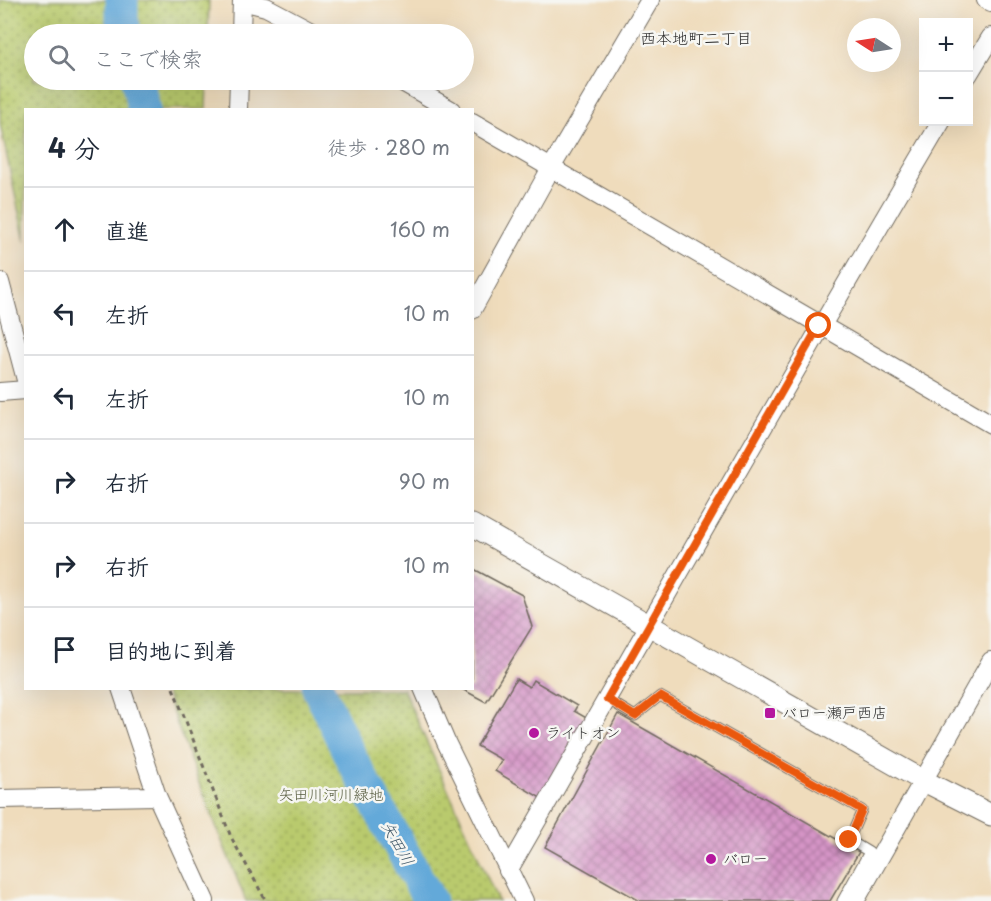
<!DOCTYPE html>
<html lang="ja">
<head>
<meta charset="utf-8">
<style>
  :root { --surface:#fff; --page:#f6f6f7; --text:#1f2937; --muted:#747a83; --line:#e0e1e3 }
  body { margin:0; font-family:"Playpen Sans","Klee One",sans-serif; background:var(--page); color:var(--text) }
  .controls { position:absolute; right:18px; top:18px; display:grid; overflow:hidden; border-radius:0px; box-shadow:0 6px 24px #0002 }
  .controls button { width:54px; height:54px; display:grid; place-items:center; padding:0; border:0; border-bottom:2px solid var(--line); background:var(--surface); color:var(--text); font:30px sans-serif }
  .compass { position:absolute; left:847px; top:18px; width:54px; height:54px; border-radius:50%; background:var(--surface); box-shadow:0 6px 24px #0002; rotate:282deg }
  .stop { position:absolute; width:18px; height:18px; margin:-14px; border:4px solid #ea580c; border-radius:50%; background:#fff }
  .stop.end { background:#ea580c; border-color:#fff; box-shadow:0 2px 6px #0008 }
  .list { margin:0; padding:0; list-style:none }
  h2 { display:flex; justify-content:space-between; align-items:center; height:78px; margin:0; padding:0 24px; font-size:26px }
  h2 small { font-size:20px; font-weight:400; color:var(--muted) }
  .list li { display:grid; grid-template-columns:39px 1fr auto; gap:18px; align-items:center; box-sizing:border-box; height:84px; padding:0 24px; border-top:2px solid var(--line) }
  .list b { display:block; font-size:22px; white-space:nowrap }
  .list em { font-size:20px; font-style:normal; color:var(--muted) }
  .icon { flex:none; width:33px; height:33px; fill:none; stroke:currentColor; stroke-width:2; stroke-linecap:round; stroke-linejoin:round }
  .map { position:relative; flex:none; width:991px; height:901px; overflow:hidden }
  .search { position:absolute; background:var(--surface); box-shadow:0 6px 24px #0002; left:24px; top:24px; width:450px; height:66px; display:flex; align-items:center; gap:15px; box-sizing:border-box; padding:0 21px; border-radius:33px; color:var(--muted); font-size:22px }
  .panel { position:absolute; background:var(--surface); box-shadow:0 6px 24px #0002; left:24px; top:108px; width:450px; height:582px; border-radius:0px }
  .map>svg:first-child { display:block }
  .park { fill:url(#park-dots); stroke:#727a4c; stroke-width:1.5 }
  .lines { fill:none; stroke-linecap:round; stroke-linejoin:round }
  .river { stroke:#63a9d9; stroke-width:33 }
  .building { fill:url(#building-cross-hatch) }
  .service-casing { stroke:#70695e; stroke-width:11 }
  .minor-casing { stroke:#70695e; stroke-width:20 }
  .tertiary-casing { stroke:#70695e; stroke-width:23 }
  .path { stroke:#70695e; stroke-width:3; stroke-dasharray:4.5 4.5; stroke-linecap:butt }
  .service { stroke:#fff; stroke-width:9 }
  .minor { stroke:#fff; stroke-width:18 }
  .tertiary { stroke:#fff; stroke-width:21 }
  .route { stroke:#ea580c; stroke-width:8 }
  .poi-dot { fill:#b5179e; stroke:#f6f6f2; stroke-width:2 }
  .labels { text-anchor:middle; stroke-width:5; stroke-linejoin:round; paint-order:stroke }
  .poi-label { font-size:15px; fill:#2b2b2b; stroke:#f6f6f2; text-anchor:start }
  .park-label { font-size:15px; fill:#565b3f; stroke:#f6f6f2 }
  .neighbourhood-label { font-size:16px; fill:#2b2b2b; stroke:#f6f6f2 }
  .water-label { font-size:16px; font-style:italic; fill:#3f5768; stroke:#f6f6f2 }
</style>
</head>
<body>
<div class="map">
<svg width="991" height="901" viewBox="0 0 991 901">
  <defs>
    <pattern id="park-dots" width="8" height="8" patternUnits="userSpaceOnUse" patternTransform="scale(1.5)"><rect width="8" height="8" fill="#b9ca6d"/><path d="M2 2h.1M6 6h.1" fill="none" stroke="#97a45a" stroke-width="1.8" stroke-linecap="round"/></pattern>
    <pattern id="building-cross-hatch" width="8" height="8" patternUnits="userSpaceOnUse" patternTransform="scale(1.5)"><rect width="8" height="8" fill="#d594c6"/><path d="M0 0l8 8M0 8l8-8" fill="none" stroke="#ad79a1"/></pattern>
  </defs>
  <rect width="100%" height="100%" fill="#f6f6f2"/>
  <filter id="ink" filterUnits="userSpaceOnUse"><feTurbulence type="fractalNoise" baseFrequency=".0167" numOctaves="2"/><feDisplacementMap in="SourceGraphic" scale="12" xChannelSelector="R" yChannelSelector="G"/><feConvolveMatrix kernelMatrix="1 2 1 2 8 2 1 2 1" color-interpolation-filters="sRGB"/></filter>
  <filter id="wash" filterUnits="userSpaceOnUse"><feTurbulence type="fractalNoise" baseFrequency=".008" numOctaves="4" result="noise"/><feDisplacementMap in="SourceGraphic" scale="24" xChannelSelector="R" yChannelSelector="G"/><feGaussianBlur stdDeviation="1.35" result="paint"/><feColorMatrix in="noise" values="0 0 0 0 0 0 0 0 0 0 0 0 0 0 0 0 0 1.4 0 .05"/><feComposite in="paint" operator="in"/></filter>
  <g filter="url(#wash)">
    <rect width="100%" height="100%" fill="#efdcbc"/>
    <!-- park -->
    <g class="park">
      <path d="M 0,0 L 209,0 L 208,34 L 34,34 L 34,80 L 207,80 L 206,109 L 26,110 L 25,241 L 0,124 Z"/>
      <path d="M 164,689 L 403,689 L 498,901 L 246,901 L 203,794 Z"/>
    </g>
    <g class="lines">
      <!-- river -->
      <g class="river">
        <path d="M 122,0 L 122,20 L 126,34"/>
        <path d="M 137,80 L 144,110"/>
        <path d="M 318,688 L 352,760 L 430,901"/>
      </g>
    </g>
    <g id="blocks">
      <!-- building -->
      <g class="building">
        <path d="M 472,568 L 522,595 L 532,627 L 486,702 L 460,688 L 472,688 Z"/>
        <path d="M 516,679 L 529,687 L 533,680 L 577,706 L 574,711 L 590,720 L 544,800 L 495,771 L 502,760 L 477,746 Z"/>
        <path d="M 618,714 L 859,852 L 830,901 L 640,901 L 545,847 Z"/>
      </g>
    </g>
  </g>
  <g filter="url(#ink)">
    <use href="#blocks" fill-opacity="0" stroke="#70695e" stroke-width="1.5"/>
    <g class="lines">
      <defs>
        <path id="service" d="M 607,699 L 635,716 L 660,696 L 862,810 L 849,840 L 869,852 L 842,901"/>
        <g id="minor">
          <path d="M 986,0 L 991,3"/>
          <path d="M 242,1 L 266,7 L 317,34"/>
          <path d="M 241,34 L 242,0"/>
          <path d="M 968,75 L 991,37"/>
          <path d="M 399,80 L 451,110"/>
          <path d="M 238,110 L 239,80"/>
          <path d="M 472,122 L 991,424"/>
          <path d="M 0,282 L 26,380"/>
          <path d="M 472,310 L 551,168 L 650,0"/>
          <path d="M 0,392 L 26,390"/>
          <path d="M 121,688 L 157,796 L 205,901"/>
          <path d="M 423,688 L 446,742 L 524,901"/>
          <path d="M 0,799 L 157,796"/>
          <path d="M 508,871 C 652,621 794,370 941,122"/>
          <path d="M 855,901 L 991,661"/>
        </g>
        <path id="tertiary" d="M 472,525 L 924,781 L 991,815"/>
      </defs>
      <!-- service casing -->
      <use href="#service" class="service-casing"/>
      <!-- minor casing -->
      <use href="#minor" class="minor-casing"/>
      <!-- tertiary casing -->
      <use href="#tertiary" class="tertiary-casing"/>
      <!-- path -->
      <path class="path" d="M 173,688 L 231,837 L 266,901"/>
      <!-- service -->
      <use href="#service" class="service"/>
      <!-- minor -->
      <use href="#minor" class="minor"/>
      <!-- tertiary -->
      <use href="#tertiary" class="tertiary"/>
    </g>
  </g>
  <g class="lines" filter="url(#ink)">
    <!-- route -->
    <path class="route" d="M 819,326 L 607,699 L 635,716 L 660,696 L 862,810 L 849,840"/>
  </g>
  <!-- markers -->
  <g class="poi-dot">
    <rect x="764" y="707" width="12" height="12" rx="3"/>
    <circle cx="534" cy="733" r="6"/>
    <circle cx="711" cy="859" r="6"/>
  </g>
  <g class="labels">
    <!-- poi labels -->
    <g class="poi-label">
      <text x="782" y="718">バロー瀬戸西店</text>
      <text x="546" y="738">ライトオン</text>
      <text x="723" y="864">バロー</text>
    </g>
    <!-- park labels -->
    <g class="park-label">
      <text x="331" y="800">矢田川河川緑地</text>
    </g>
    <!-- neighbourhood labels -->
    <g class="neighbourhood-label">
      <text x="696" y="44">西本地町二丁目</text>
    </g>
    <!-- water labels -->
    <g class="water-label">
      <text transform="translate(398 843) rotate(61)" y="6">矢田川</text>
    </g>
  </g>
</svg>
<div class="controls">
<button>+</button>
<button>−</button>
</div>
<svg class="compass" viewBox="-18 -18 36 36"><path d="M0-13l5 13h-10z" fill="#e53935"/><path d="M0 13l5-13h-10z" fill="#747a83"/></svg>
<div class="stop" style="left:819px;top:326px"></div>
<div class="stop end" style="left:849px;top:840px"></div>
<div class="search"><svg class="icon" aria-label="search" viewBox="0 0 24 24"><circle cx="10" cy="10" r="6"/><path d="M15 15l6 6"/></svg>ここで検索</div>
<section class="panel">
<h2>4 分<small>徒歩 · 280 m</small></h2>
<ul class="list">
<li><svg class="icon" aria-label="ahead" viewBox="0 0 24 24"><path d="M12 20V5M6 11l6-6 6 6"/></svg><div><b>直進</b></div><em>160 m</em></li>
<li><svg class="icon" aria-label="left" viewBox="0 0 24 24"><path d="M17 20v-9H6M10 6l-5 5 5 5"/></svg><div><b>左折</b></div><em>10 m</em></li>
<li><svg class="icon" aria-label="left" viewBox="0 0 24 24"><path d="M17 20v-9H6M10 6l-5 5 5 5"/></svg><div><b>左折</b></div><em>10 m</em></li>
<li><svg class="icon" aria-label="right" viewBox="0 0 24 24"><path d="M7 20v-9h11M14 6l5 5-5 5"/></svg><div><b>右折</b></div><em>90 m</em></li>
<li><svg class="icon" aria-label="right" viewBox="0 0 24 24"><path d="M7 20v-9h11M14 6l5 5-5 5"/></svg><div><b>右折</b></div><em>10 m</em></li>
<li><svg class="icon" aria-label="arrive" viewBox="0 0 24 24"><path d="M6 21V4h12l-3 4 3 4H6"/></svg><div><b>目的地に到着</b></div></li>
</ul>
</section>
</div>
</body>
</html>
